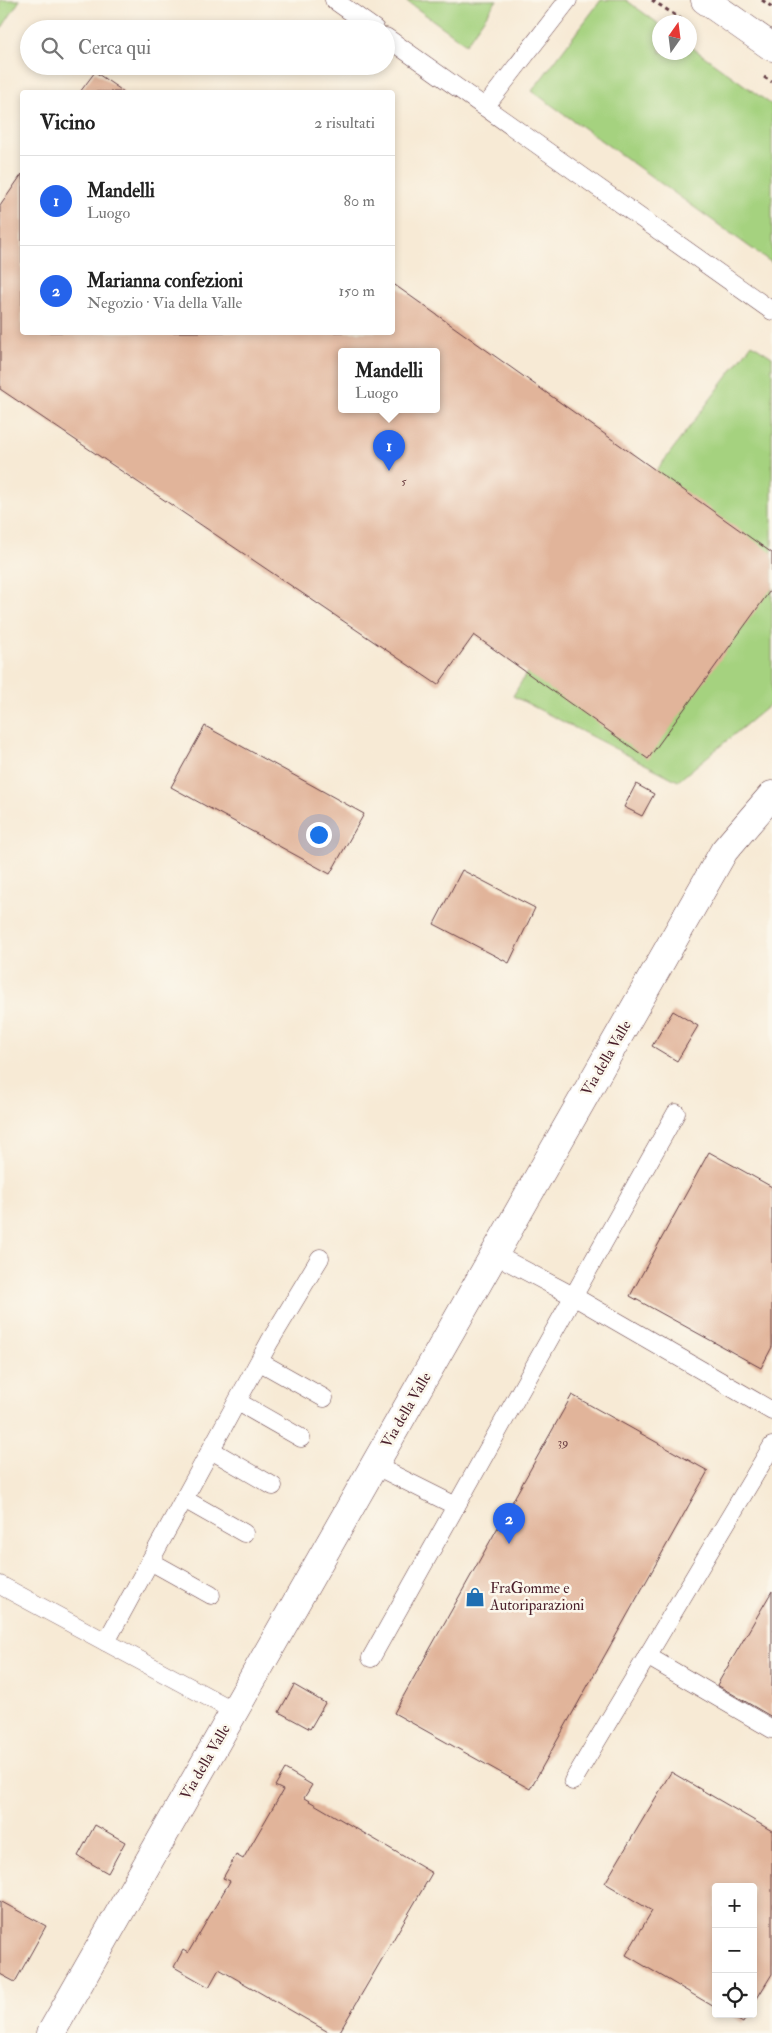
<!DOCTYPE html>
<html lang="it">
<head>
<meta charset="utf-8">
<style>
  :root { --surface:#fff; --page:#f6f6f6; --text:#222; --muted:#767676; --line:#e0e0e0; --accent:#2563eb }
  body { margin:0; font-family:"IM FELL Double Pica",serif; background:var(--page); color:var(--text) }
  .controls { position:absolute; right:15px; bottom:15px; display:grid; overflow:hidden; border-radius:5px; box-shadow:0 2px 8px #0003 }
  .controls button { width:45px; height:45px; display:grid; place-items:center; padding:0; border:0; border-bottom:1px solid var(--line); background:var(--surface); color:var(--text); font:25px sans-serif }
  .compass { position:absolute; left:652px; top:15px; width:45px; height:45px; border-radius:50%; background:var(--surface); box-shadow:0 2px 8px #0003; rotate:14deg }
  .you { position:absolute; left:318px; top:834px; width:18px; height:18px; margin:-12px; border:4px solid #fff; border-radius:50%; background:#1a73e8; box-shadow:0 0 0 8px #1a73e833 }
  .badge { display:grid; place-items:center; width:32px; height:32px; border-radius:50%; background:var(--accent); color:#fff; font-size:16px; font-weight:700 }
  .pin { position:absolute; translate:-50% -41px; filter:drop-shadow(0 1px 2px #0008) }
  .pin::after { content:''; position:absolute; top:26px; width:18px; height:15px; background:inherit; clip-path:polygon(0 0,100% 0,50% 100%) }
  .popup { position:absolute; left:338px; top:348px; width:102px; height:65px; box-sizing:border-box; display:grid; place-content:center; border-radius:5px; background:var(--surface); filter:drop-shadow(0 1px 4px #0005); font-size:16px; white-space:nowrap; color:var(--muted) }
  .popup b { font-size:19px; color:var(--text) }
  .popup::after { content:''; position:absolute; left:50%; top:100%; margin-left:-10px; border:10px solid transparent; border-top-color:var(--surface) }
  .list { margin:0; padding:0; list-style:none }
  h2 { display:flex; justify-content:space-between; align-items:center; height:65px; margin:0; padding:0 20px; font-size:21px }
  h2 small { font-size:16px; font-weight:400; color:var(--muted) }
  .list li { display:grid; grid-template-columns:32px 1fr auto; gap:15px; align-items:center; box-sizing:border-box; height:90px; padding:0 20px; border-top:1px solid var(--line) }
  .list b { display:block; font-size:19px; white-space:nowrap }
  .list p { margin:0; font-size:16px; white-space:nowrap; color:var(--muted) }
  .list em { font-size:16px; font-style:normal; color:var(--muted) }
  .icon { flex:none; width:28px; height:28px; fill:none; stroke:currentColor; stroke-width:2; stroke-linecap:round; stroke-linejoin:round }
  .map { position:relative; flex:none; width:772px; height:2033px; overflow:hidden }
  .search { position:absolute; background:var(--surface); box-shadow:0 2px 8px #0003; left:20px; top:20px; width:375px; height:55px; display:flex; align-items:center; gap:12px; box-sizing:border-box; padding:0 18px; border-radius:28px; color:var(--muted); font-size:19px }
  .panel { position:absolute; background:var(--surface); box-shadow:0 2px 8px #0003; left:20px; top:90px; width:375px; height:245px; border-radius:5px }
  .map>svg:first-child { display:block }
  .green { fill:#a5d27f; stroke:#787855 }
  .building { fill:#e1b49a; fill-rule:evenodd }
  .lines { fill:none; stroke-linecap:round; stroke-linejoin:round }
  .service-casing { stroke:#643d44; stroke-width:19 }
  .minor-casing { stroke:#643d44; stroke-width:29 }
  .path { stroke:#643d44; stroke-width:3; stroke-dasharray:4 4; stroke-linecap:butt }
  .service { stroke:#fff; stroke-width:18 }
  .minor { stroke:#fff; stroke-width:28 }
  .labels { text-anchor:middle; stroke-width:5; stroke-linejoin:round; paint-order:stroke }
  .number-label { font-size:12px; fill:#704447 }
  .street-label { font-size:15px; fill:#4a1f2b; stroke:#fbf7ec }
  .poi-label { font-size:15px; fill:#4a1f2b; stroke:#fbf7ec; text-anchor:start }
</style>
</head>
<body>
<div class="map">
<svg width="772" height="2033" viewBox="0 0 772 2033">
  <rect width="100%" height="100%" fill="#fbf7ec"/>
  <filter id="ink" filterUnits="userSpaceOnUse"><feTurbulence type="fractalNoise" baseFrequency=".02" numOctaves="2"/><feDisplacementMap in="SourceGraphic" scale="10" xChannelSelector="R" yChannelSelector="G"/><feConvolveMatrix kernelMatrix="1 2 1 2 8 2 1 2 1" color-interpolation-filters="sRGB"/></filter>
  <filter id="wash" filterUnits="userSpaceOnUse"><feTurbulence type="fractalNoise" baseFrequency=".0096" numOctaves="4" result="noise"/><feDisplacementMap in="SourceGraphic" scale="20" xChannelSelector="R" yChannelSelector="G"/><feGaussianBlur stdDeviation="1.12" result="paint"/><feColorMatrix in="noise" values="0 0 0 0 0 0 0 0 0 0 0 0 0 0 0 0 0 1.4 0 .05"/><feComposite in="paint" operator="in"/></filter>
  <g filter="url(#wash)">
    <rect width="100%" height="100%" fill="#f7ead5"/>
    <!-- green -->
    <g class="green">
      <path d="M 0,0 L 20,0 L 0,31 Z"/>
      <path d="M 405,0 L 497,0 L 466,44 Z"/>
      <path d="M 601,0 L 626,0 L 659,24 L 660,52 L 690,52 L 690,46 L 772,105 L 772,263 L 532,91 Z"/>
      <path d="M 752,344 L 772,357 L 772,703 L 678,781 L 513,696 L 608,535 Z"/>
    </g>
    <g id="blocks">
      <!-- building -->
      <g class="building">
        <path d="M 95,72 L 124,92 L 80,92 Z"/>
        <path d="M 22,174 L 22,332 L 392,332 L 392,283 L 772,553 L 772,588 L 648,759 L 474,635 L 438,685 L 0,389 L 0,206 ZM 342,352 L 436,352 L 436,410 L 342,410 Z"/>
        <path d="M 205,726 L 364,814 L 330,874 L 171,787 Z"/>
        <path d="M 636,784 L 654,794 L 642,816 L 624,807 Z"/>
        <path d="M 462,870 L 535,908 L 509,963 L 434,924 Z"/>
        <path d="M 673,1011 L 698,1026 L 677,1061 L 652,1046 Z"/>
        <path d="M 709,1152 L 772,1187 L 772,1347 L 761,1368 L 630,1296 Z"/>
        <path d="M 572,1395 L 708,1471 L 530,1789 L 394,1713 Z"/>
        <path d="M 772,1591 L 772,1717 L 717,1685 Z"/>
        <path d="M 294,1685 L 325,1703 L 310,1729 L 279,1712 Z"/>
        <path d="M 285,1769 L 312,1785 L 304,1798 L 432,1873 L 339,2033 L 330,2033 L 219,1969 L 209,1987 L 174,1967 L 183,1950 L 188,1953 L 230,1881 L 223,1878 L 236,1855 L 243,1859 L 283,1790 L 275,1786 Z"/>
        <path d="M 671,1772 L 772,1831 L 772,1974 L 753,2005 L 753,1887 L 716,1887 L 716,2008 L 626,1955 L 652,1911 L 605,1883 Z"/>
        <path d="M 95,1825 L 125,1842 L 108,1873 L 78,1856 Z"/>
        <path d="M 0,1901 L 46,1926 L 15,1982 L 0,1974 Z"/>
        <path d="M 727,2014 L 748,2014 L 743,2023 Z"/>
      </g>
    </g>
  </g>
  <g filter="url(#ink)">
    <use href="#blocks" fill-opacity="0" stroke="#643d44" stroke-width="1"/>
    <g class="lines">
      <defs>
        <g id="service">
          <path d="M 334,0 L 375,29"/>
          <path d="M 386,37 L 772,311"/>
          <path d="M 485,107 L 568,0"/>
          <path d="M 494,1254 L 573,1296 L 772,1411"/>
          <path d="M 260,1362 L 324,1398"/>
          <path d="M 238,1402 L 301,1438"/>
          <path d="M 211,1450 L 273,1486"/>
          <path d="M 374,1465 L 456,1506"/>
          <path d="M 184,1499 L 244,1533"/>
          <path d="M 150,1561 L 211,1595"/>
          <path d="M 0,1585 L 234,1711"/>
          <path d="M 106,1642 L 270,1341 L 320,1258"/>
          <path d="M 647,1656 L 772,1729"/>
          <path d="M 371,1658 L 676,1113"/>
          <path d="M 573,1781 L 772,1446"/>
        </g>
        <g id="minor">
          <path d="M 705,0 L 772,47"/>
          <path d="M 51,2033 L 724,851 L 772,795"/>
        </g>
      </defs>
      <!-- service casing -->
      <use href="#service" class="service-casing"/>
      <!-- minor casing -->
      <use href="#minor" class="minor-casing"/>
      <!-- path -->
      <g class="path">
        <path d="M 652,0 L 681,19"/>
        <path d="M 762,0 L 772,7"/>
        <path d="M 764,77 L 772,82"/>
      </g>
      <!-- service -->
      <use href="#service" class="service"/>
      <!-- minor -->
      <use href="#minor" class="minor"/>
    </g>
  </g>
  <!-- icons -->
  <defs>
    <symbol id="shop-bare" viewBox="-9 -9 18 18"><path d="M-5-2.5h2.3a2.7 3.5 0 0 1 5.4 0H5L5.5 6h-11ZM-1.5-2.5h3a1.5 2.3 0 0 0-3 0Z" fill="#1f6fb2" stroke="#fbf7ec" stroke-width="2.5" paint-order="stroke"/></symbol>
  </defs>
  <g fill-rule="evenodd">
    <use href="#shop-bare" x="461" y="1583" width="28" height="28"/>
  </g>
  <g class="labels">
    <!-- number labels -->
    <g class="number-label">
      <text x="404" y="485">5</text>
      <text x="563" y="1446">39</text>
    </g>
    <!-- street labels -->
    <g class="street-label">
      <text transform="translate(606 1058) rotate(-60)" y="5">Via della Valle</text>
      <text transform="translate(406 1410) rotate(-60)" y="5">Via della Valle</text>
      <text transform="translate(205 1762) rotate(-60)" y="5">Via della Valle</text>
    </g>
    <!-- poi labels -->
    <g class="poi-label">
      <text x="490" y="1593">FraGomme e<tspan x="490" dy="17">Autoriparazioni</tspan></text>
    </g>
  </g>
</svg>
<div class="controls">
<button>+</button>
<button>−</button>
<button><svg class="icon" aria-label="locate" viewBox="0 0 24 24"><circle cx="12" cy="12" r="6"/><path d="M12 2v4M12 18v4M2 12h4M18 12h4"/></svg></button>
</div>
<svg class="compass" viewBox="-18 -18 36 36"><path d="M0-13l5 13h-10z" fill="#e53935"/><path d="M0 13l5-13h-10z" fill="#767676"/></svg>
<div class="you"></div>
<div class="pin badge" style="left:389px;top:471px">1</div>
<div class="popup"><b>Mandelli</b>Luogo</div>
<div class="pin badge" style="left:509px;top:1544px">2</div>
<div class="search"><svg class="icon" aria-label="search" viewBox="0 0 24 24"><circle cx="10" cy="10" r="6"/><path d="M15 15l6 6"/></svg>Cerca qui</div>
<section class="panel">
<h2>Vicino<small>2 risultati</small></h2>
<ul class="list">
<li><span class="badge">1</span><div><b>Mandelli</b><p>Luogo</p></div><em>80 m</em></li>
<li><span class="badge">2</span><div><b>Marianna confezioni</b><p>Negozio · Via della Valle</p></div><em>150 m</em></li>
</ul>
</section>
</div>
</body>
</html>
